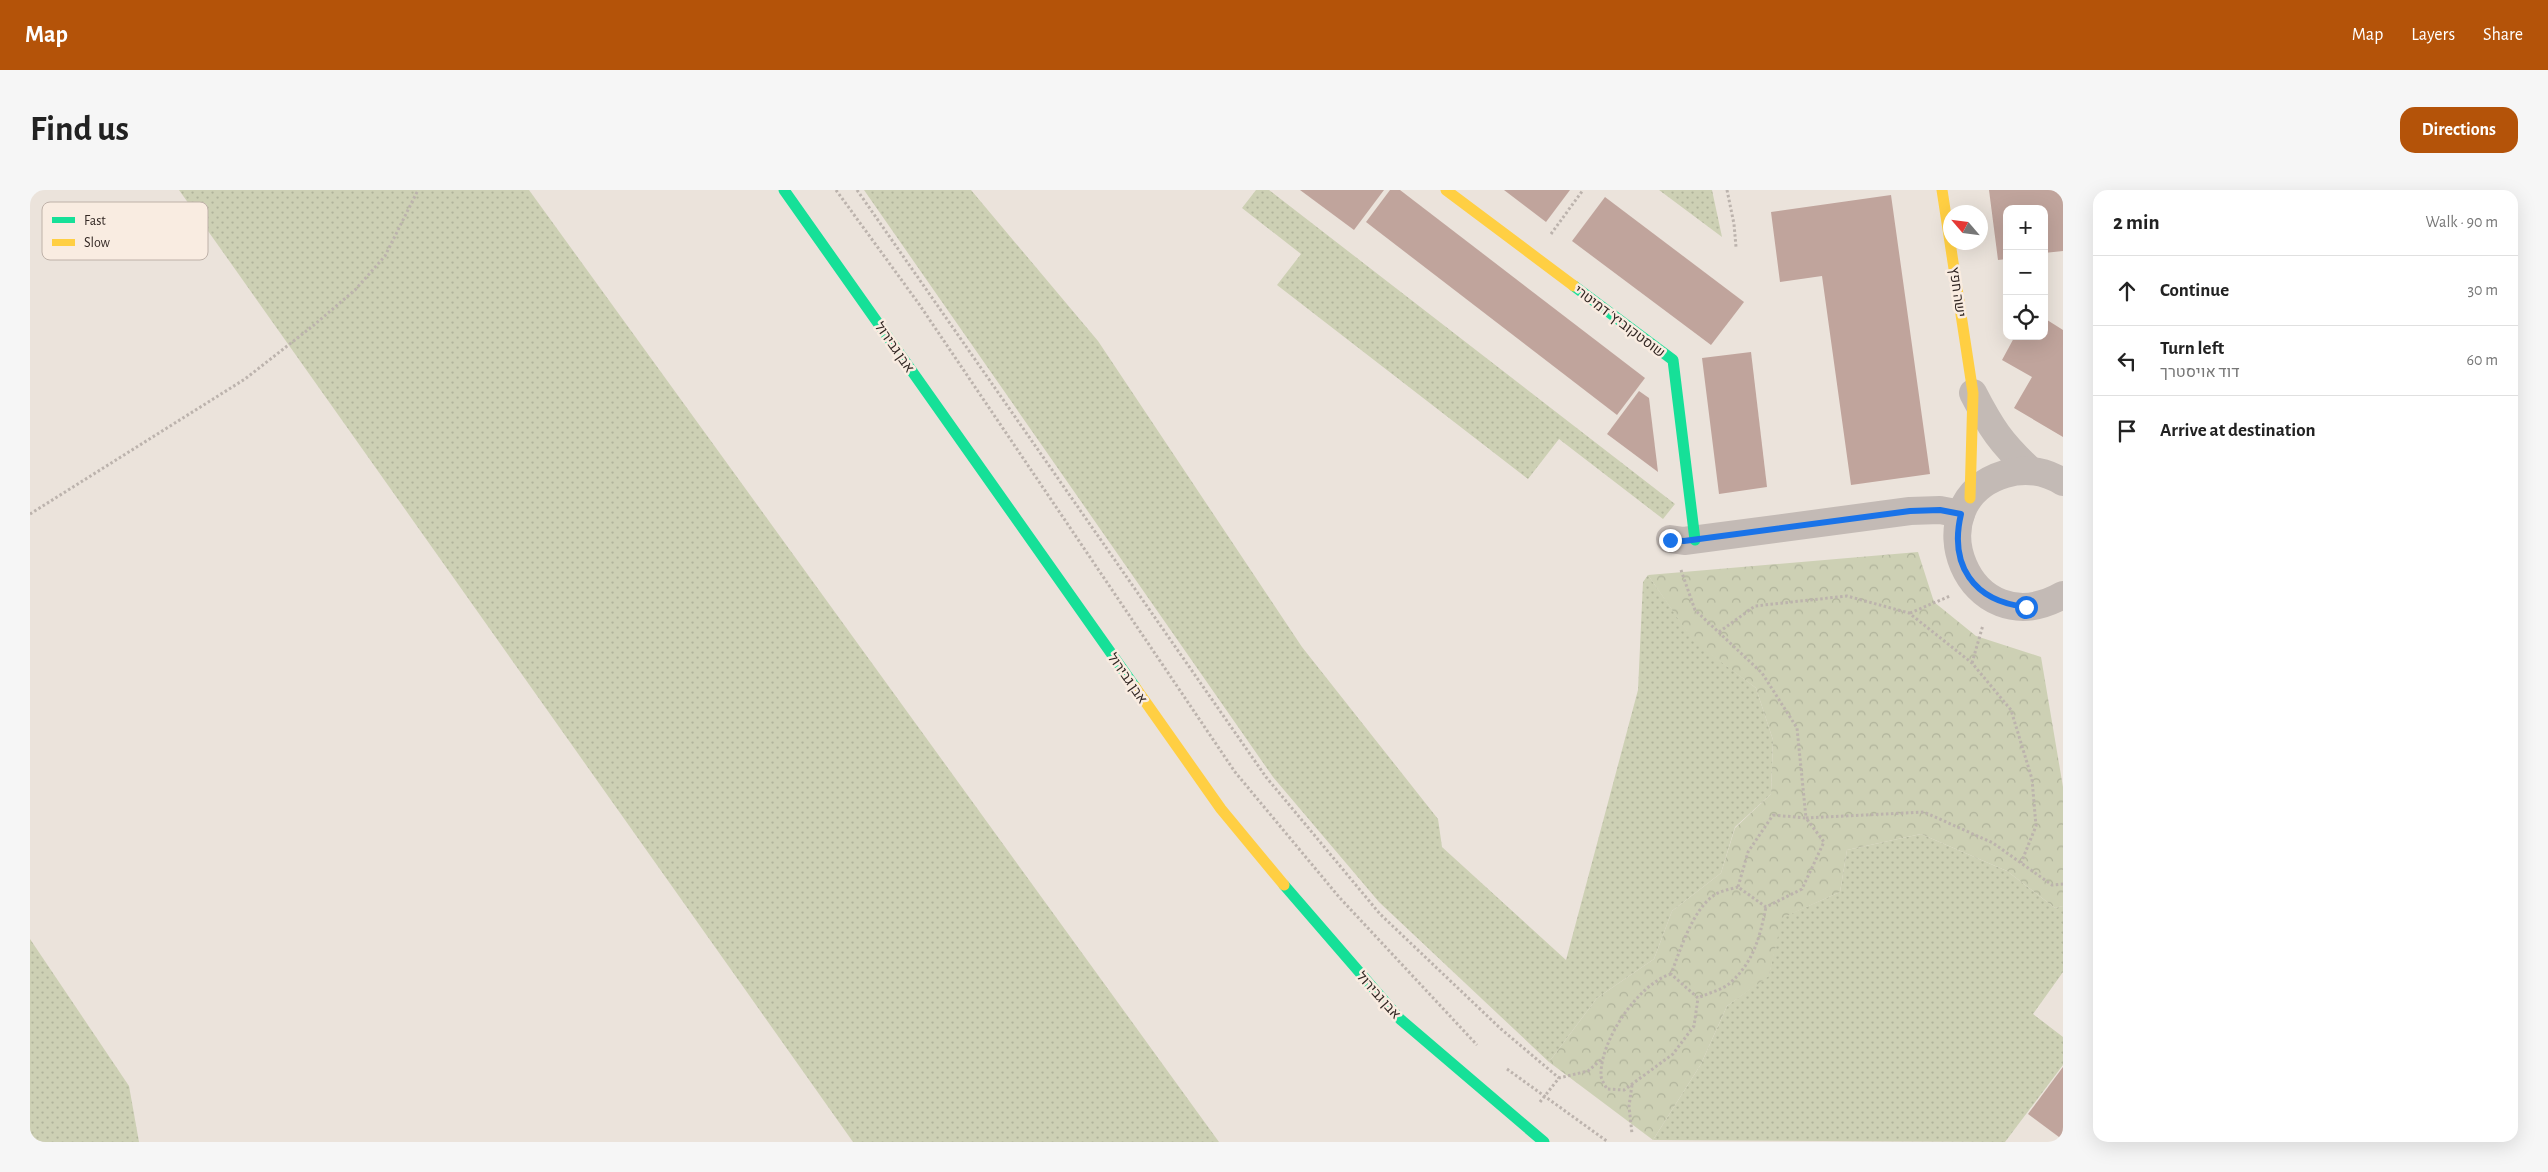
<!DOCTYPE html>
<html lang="en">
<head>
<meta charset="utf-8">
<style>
  :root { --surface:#fff; --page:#f6f6f6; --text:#222; --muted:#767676; --line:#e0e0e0; --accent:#b45309 }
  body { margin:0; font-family:"Alegreya Sans",Heebo,sans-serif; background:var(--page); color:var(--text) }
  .controls { position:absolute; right:15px; top:15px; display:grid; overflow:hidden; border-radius:10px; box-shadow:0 5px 20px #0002 }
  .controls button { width:45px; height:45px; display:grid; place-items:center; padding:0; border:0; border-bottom:1px solid var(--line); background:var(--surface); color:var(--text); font:25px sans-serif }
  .compass { position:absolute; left:1913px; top:15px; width:45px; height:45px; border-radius:50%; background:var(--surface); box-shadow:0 5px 20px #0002; rotate:298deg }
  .stop { position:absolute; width:15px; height:15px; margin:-11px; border:4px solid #1a73e8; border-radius:50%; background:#fff }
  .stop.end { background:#1a73e8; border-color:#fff; box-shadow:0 1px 5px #0008 }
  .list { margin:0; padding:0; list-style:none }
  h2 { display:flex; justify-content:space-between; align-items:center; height:65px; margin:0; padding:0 20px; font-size:21px }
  h2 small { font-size:16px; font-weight:400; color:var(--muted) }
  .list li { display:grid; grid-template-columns:32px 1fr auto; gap:15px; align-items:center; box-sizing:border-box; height:70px; padding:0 20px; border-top:1px solid var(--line) }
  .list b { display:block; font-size:19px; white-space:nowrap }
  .list p { margin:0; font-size:16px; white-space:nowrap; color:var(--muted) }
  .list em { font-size:16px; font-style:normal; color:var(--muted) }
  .icon { flex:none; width:28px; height:28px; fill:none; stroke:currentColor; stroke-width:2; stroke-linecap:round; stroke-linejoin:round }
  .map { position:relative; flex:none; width:2033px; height:952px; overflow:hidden; border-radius:15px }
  header { display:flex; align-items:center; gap:30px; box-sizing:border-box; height:70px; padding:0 25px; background:var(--accent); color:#fff }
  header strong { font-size:24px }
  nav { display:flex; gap:28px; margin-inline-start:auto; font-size:18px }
  .intro { display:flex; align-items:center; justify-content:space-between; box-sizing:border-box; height:120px; padding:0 30px }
  h1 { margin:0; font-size:35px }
  .button { padding:12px 22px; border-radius:15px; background:var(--accent); color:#fff; font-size:18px; font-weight:700 }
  main { display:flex; gap:30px; padding:0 30px }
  aside { flex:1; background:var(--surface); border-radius:15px; box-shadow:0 5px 20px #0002 }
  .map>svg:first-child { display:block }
  .grass { fill:url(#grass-dots) }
  .forest { fill:url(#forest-crowns) }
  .building { fill:#c0a49c }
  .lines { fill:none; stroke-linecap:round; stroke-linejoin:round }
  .path { stroke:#bcb3ad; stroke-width:3; stroke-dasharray:2.5 2.5; stroke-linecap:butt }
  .street { stroke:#c3bab5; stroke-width:28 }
  .fast { stroke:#16e098; stroke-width:11 }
  .slow { stroke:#ffcf43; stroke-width:11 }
  .route { stroke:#1a73e8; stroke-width:6 }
  .labels { text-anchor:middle; stroke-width:5; stroke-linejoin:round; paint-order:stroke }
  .street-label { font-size:14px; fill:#332824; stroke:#f9ece1 }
  .key { fill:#f9ece1; stroke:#beb1a8; stroke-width:1 }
  .key-label { font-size:14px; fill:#332824 }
</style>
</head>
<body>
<header>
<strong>Map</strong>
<nav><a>Map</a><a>Layers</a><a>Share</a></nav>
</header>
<div class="intro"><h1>Find us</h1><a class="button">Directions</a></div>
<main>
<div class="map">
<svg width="2033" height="952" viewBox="0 0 2033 952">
  <defs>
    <pattern id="grass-dots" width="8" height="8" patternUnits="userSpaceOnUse" patternTransform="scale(1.25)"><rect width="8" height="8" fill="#cdd0b4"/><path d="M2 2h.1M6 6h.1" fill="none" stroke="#b0b39b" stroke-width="1.8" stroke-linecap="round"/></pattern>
    <pattern id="forest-crowns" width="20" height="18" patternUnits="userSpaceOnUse" patternTransform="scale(1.25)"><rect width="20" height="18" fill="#cdd0b4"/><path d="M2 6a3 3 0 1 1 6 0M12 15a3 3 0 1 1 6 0" fill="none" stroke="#b0b39b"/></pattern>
  </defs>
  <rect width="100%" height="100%" fill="#ebe3db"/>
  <!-- grass -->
  <g class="grass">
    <path d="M 149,0 L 499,0 L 1189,952 L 823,952 Z"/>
    <path d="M 834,0 L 941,0 L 1068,151 L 1272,457 L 1408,629 L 1412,657 L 1536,770 L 1608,500 L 1613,392 L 1618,385 L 1664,451 L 1726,498 L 1743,550 L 1741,604 L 1705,637 L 1691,683 L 1642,721 L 1624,769 L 1567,808 L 1519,872 L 1349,712 L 1243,587 Z"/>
    <path d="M 1226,0 L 1239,0 L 1645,314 L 1633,329 L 1529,249 L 1498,289 L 1247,95 L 1271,64 L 1212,18 Z"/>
    <path d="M 1629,0 L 1682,0 L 1692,47 Z"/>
    <path d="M 1891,644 L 1977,681 L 2025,718 L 2033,716 L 2033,782 L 2003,824 L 2033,847 L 2033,875 L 1975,952 L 1623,950 L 1671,874 L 1697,816 L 1739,785 L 1751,728 L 1810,702 L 1817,660 Z"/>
    <path d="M 0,749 L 99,896 L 109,952 L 0,952 Z"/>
  </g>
  <!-- forest -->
  <path class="forest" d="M 1888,362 L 1904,412 L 1946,446 L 2011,467 L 2033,597 L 2033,716 L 2025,718 L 1977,681 L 1891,644 L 1817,660 L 1810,702 L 1752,728 L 1739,786 L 1697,816 L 1671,874 L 1623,950 L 1519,872 L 1567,808 L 1624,769 L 1642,721 L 1691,683 L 1705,638 L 1741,604 L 1743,550 L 1726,498 L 1664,452 L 1618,385 Z"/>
  <!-- building -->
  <g class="building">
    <path d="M 1270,0 L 1354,0 L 1324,40 Z"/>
    <path d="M 1360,0 L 1370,0 L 1615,188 L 1587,225 L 1336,32 Z"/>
    <path d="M 1474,0 L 1540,0 L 1516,32 Z"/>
    <path d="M 1959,0 L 2033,0 L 2033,61 L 2014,63 L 2014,19 L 1977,19 L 1977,69 L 1968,70 Z"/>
    <path d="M 1861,5 L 1900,284 L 1821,295 L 1792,86 L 1750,92 L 1741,22 Z"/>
    <path d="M 1575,7 L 1714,112 L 1681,155 L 1542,51 Z"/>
    <path d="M 2014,128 L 2033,140 L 2033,247 L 1984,218 L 2002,187 L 1972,170 L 1985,146 L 2014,146 Z"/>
    <path d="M 1721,162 L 1737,297 L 1689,304 L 1672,168 Z"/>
    <path d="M 1609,201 L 1619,208 L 1628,282 L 1577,244 Z"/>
    <path d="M 2033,877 L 2033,950 L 1998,924 Z"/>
  </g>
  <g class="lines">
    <!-- path -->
    <g class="path">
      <path d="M 806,0 L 889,114 L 1205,582 L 1309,707 L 1447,855"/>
      <path d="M 827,0 L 1236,587 L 1350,724 L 1471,839 L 1529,888"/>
      <path d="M 1697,0 L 1704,34 L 1706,57"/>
      <path d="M 1521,44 L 1553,0"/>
      <path d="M 0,324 L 215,189 L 284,135 L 325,100 L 355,66 L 388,0"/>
      <path d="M 1651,380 L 1665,420 L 1732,483 L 1767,538 L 1776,628 L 1894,622 L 1963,653 L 2022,695 L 2033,694"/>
      <path d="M 1880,423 L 1920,406"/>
      <path d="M 1689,442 L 1725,416 L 1817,406 L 1879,423 L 1942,473 L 1981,520 L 2002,589 L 2006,636 L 1991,673"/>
      <path d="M 1942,473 L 1953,435"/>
      <path d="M 1743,625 L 1776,628 L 1794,652 L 1772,699 L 1736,717 L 1708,697 L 1718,662 Z"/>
      <path d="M 1708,697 C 1701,699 1689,701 1683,706 C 1662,721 1650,761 1641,784 L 1668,808 C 1678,803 1692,800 1700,793 C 1724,772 1730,746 1736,717"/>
      <path d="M 1641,784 C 1608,794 1570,851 1571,885 C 1571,890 1575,895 1577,899 L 1594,900 L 1643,864 L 1664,836 L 1668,808"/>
      <path d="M 1477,879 L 1578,952"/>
      <path d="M 1602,895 L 1599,916 L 1602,944"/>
      <path d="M 1510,912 L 1529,888 L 1558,881 L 1573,868"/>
    </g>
    <!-- street -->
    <g class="street">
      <path d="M 1943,203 C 1961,238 1971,253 2000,280"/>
      <path d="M 2033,292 C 2015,281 1995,278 1975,284 C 1882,312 1938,459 2033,405"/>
      <path d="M 1640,349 L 1654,351 L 1880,321 L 1910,320 L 1931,324"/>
    </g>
    <!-- fast -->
    <g class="fast">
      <path d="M 754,0 L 1105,497"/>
      <path d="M 1544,96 L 1643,170 L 1665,350"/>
      <path d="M 1254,695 L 1370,829 L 1514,952"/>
    </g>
    <!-- slow -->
    <g class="slow">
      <path d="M 1416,0 L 1544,96"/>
      <path d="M 1912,0 L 1943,203 L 1940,308"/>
      <path d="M 1105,497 L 1191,619 L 1254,695"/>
    </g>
  </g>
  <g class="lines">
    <!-- route -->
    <path class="route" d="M 1640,350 L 1654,351 L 1880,321 L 1910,320 L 1931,324 C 1919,375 1943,411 1996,417"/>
  </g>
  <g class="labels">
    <!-- street labels -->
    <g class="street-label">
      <text transform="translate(1928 102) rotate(82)" y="5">ישה חפץ</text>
      <text transform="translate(1590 131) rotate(37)" y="5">שוסטקוביץ' דמיטרי</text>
      <text transform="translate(865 157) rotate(55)" y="5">אבן גבירול</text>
      <text transform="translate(1098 488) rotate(55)" y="5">אבן גבירול</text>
      <text transform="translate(1349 805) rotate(48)" y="5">אבן גבירול</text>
    </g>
  </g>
  <!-- legend -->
  <rect x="12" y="12" width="166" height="58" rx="8" class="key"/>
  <rect x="22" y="27" width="23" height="6" fill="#16e098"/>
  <rect x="22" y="49" width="23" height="7" fill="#ffcf43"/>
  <g class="key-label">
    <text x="54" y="35">Fast</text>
    <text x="54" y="57">Slow</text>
  </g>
</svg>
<div class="controls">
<button>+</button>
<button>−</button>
<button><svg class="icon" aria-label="locate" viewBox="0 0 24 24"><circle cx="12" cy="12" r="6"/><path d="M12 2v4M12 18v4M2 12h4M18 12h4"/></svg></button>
</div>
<svg class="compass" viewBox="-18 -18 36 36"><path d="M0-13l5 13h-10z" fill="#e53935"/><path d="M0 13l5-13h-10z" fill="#767676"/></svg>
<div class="stop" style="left:1996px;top:417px"></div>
<div class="stop end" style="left:1640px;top:350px"></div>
</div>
<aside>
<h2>2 min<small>Walk · 90 m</small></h2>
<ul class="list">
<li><svg class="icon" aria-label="ahead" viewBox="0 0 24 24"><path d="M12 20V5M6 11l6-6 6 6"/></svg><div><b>Continue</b></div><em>30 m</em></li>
<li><svg class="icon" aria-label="left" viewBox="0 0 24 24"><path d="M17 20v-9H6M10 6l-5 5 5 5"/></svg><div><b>Turn left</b><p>דוד אויסטרך</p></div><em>60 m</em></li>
<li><svg class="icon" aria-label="arrive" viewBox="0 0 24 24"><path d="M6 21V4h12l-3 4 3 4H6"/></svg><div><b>Arrive at destination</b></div></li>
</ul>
</aside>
</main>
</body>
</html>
